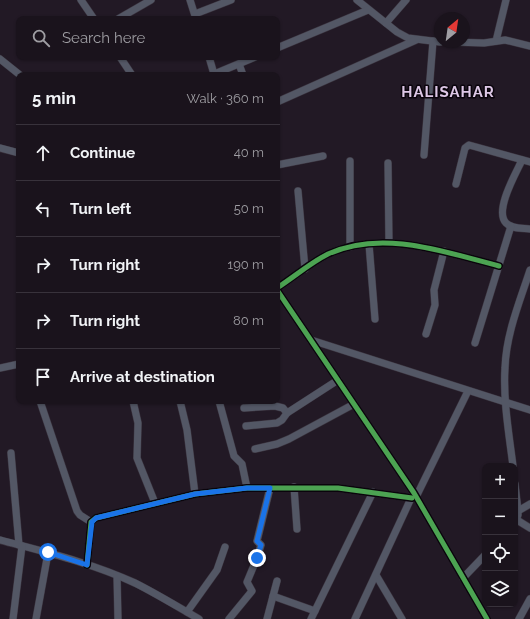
<!DOCTYPE html>
<html lang="en">
<head>
<meta charset="utf-8">
<style>
  :root { --surface:#1a131c; --page:#272029; --text:#f1f3f6; --muted:#9f9ea3; --line:#38323b }
  body { margin:0; font-family:Raleway,sans-serif; background:var(--page); color:var(--text) }
  .controls { position:absolute; right:12px; bottom:12px; display:grid; overflow:hidden; border-radius:8px; box-shadow:0 1px 3px #0004 }
  .controls button { width:36px; height:36px; display:grid; place-items:center; padding:0; border:0; border-bottom:1px solid var(--line); background:var(--surface); color:var(--text); font:20px sans-serif }
  .compass { position:absolute; left:434px; top:12px; width:36px; height:36px; border-radius:50%; background:var(--surface); box-shadow:0 1px 3px #0004; rotate:29deg }
  .stop { position:absolute; width:12px; height:12px; margin:-9px; border:3px solid #1a73e8; border-radius:50%; background:#fff }
  .stop.end { background:#1a73e8; border-color:#fff; box-shadow:0 1px 4px #0008 }
  .list { margin:0; padding:0; list-style:none }
  h2 { display:flex; justify-content:space-between; align-items:center; height:52px; margin:0; padding:0 16px; font-size:17px }
  h2 small { font-size:13px; font-weight:400; color:var(--muted) }
  .list li { display:grid; grid-template-columns:26px 1fr auto; gap:12px; align-items:center; box-sizing:border-box; height:56px; padding:0 16px; border-top:1px solid var(--line) }
  .list b { display:block; font-size:15px; white-space:nowrap }
  .list em { font-size:13px; font-style:normal; color:var(--muted) }
  .icon { flex:none; width:22px; height:22px; fill:none; stroke:currentColor; stroke-width:2; stroke-linecap:round; stroke-linejoin:round }
  .map { position:relative; flex:none; width:530px; height:619px; overflow:hidden }
  .search { position:absolute; background:var(--surface); box-shadow:0 1px 3px #0004; left:16px; top:16px; width:264px; height:44px; display:flex; align-items:center; gap:10px; box-sizing:border-box; padding:0 14px; border-radius:8px; color:var(--muted); font-size:15px }
  .panel { position:absolute; background:var(--surface); box-shadow:0 1px 3px #0004; left:16px; top:72px; width:264px; height:332px; border-radius:8px }
  .map>svg:first-child { display:block }
  .lines { fill:none; stroke-linecap:round; stroke-linejoin:round }
  .street-casing { stroke:#3b343f; stroke-width:8 }
  .street { stroke:#535765; stroke-width:7 }
  .cycleway-casing { stroke:#0a040c; stroke-width:8 }
  .cycleway { stroke:#4ca352; stroke-width:5 }
  .route { stroke:#1a73e8; stroke-width:5 }
  .labels { text-anchor:middle; stroke-width:3; stroke-linejoin:round; paint-order:stroke }
  .district-label { font-size:15px; font-weight:bold; letter-spacing:1px; fill:#ddc7e6; stroke:#0a040c }
</style>
</head>
<body>
<div class="map">
<svg width="530" height="619" viewBox="0 0 530 619">
  <rect width="100%" height="100%" fill="#221925"/>
  <g class="lines">
    <defs>
      <g id="street">
        <path d="M 81,0 L 94,19"/>
        <path d="M 190,0 L 196,19"/>
        <path d="M 357,0 L 397,32 L 408,38 L 440,42"/>
        <path d="M 195,14 L 231,0"/>
        <path d="M 118,19 L 151,0"/>
        <path d="M 386,23 L 406,0"/>
        <path d="M 496,41 L 506,0"/>
        <path d="M 453,42 L 484,43 L 505,40 L 530,46"/>
        <path d="M 277,48 L 368,10"/>
        <path d="M 120,57 L 132,75"/>
        <path d="M 209,57 L 214,74"/>
        <path d="M 0,59 L 20,75"/>
        <path d="M 239,64 L 243,75"/>
        <path d="M 212,75 L 255,57"/>
        <path d="M 277,102 L 416,40"/>
        <path d="M 0,148 L 19,153"/>
        <path d="M 424,155 L 433,41"/>
        <path d="M 522,160 C 516,173 494,211 506,223 C 512,229 522,228 530,229"/>
        <path d="M 388,163 L 389,243"/>
        <path d="M 277,165 L 323,156"/>
        <path d="M 456,184 L 465,148 L 469,145 L 530,162"/>
        <path d="M 298,191 L 305,269"/>
        <path d="M 369,244 L 375,319"/>
        <path d="M 350,247 L 350,161"/>
        <path d="M 277,288 C 294,277 310,263 328,254 C 382,229 445,252 499,266"/>
        <path d="M 277,290 L 414,493 L 487,619"/>
        <path d="M 426,334 L 435,305 L 434,290 L 444,251"/>
        <path d="M 311,340 L 530,410"/>
        <path d="M 475,343 L 511,226"/>
        <path d="M 0,368 L 19,364"/>
        <path d="M 40,401 L 77,511 L 80,515 L 91,522"/>
        <path d="M 133,401 L 138,423 L 137,458 L 155,503"/>
        <path d="M 180,401 L 187,430 L 195,494"/>
        <path d="M 219,401 L 234,456 L 242,464 L 247,488"/>
        <path d="M 244,408 L 275,406 L 283,408 L 287,413"/>
        <path d="M 246,426 L 277,423 L 282,420 L 287,413 L 338,380"/>
        <path d="M 255,449 L 277,444 L 289,439 L 354,404"/>
        <path d="M 11,453 L 19,545"/>
        <path d="M 513,466 C 509,434 503,400 505,368 C 506,334 520,301 530,270"/>
        <path d="M 515,484 L 518,511 L 518,515 L 515,523"/>
        <path d="M 294,487 L 297,529"/>
        <path d="M 416,497 L 468,391"/>
        <path d="M 518,511 L 530,504"/>
        <path d="M 517,520 L 530,528"/>
        <path d="M 0,540 C 45,552 92,563 135,583 C 157,594 178,607 199,619"/>
        <path d="M 87,565 L 91,522 L 96,518 L 195,494 L 247,488 L 338,488 L 412,498"/>
        <path d="M 376,575 L 402,619"/>
        <path d="M 117,576 L 118,619"/>
        <path d="M 463,578 L 485,555"/>
        <path d="M 273,596 L 315,611"/>
        <path d="M 187,612 L 217,570 L 225,547"/>
        <path d="M 13,619 L 22,546"/>
        <path d="M 36,619 L 48,553"/>
        <path d="M 229,619 L 252,591 L 247,582 L 257,558 L 261,545 L 257,541 L 270,488"/>
        <path d="M 267,619 L 277,581"/>
        <path d="M 311,619 L 373,492"/>
        <path d="M 355,619 L 413,494"/>
        <path d="M 519,619 L 530,599"/>
      </g>
    </defs>
    <!-- street casing -->
    <use href="#street" class="street-casing"/>
    <!-- street -->
    <use href="#street" class="street"/>
    <defs>
      <g id="cycleway">
        <path d="M 277,288 C 294,277 310,263 328,254 C 382,229 445,252 499,266"/>
        <path d="M 277,290 L 414,493 L 487,619"/>
        <path d="M 87,565 L 91,522 L 96,518 L 195,494 L 247,488 L 338,488 L 412,498"/>
      </g>
    </defs>
    <!-- cycleway casing -->
    <use href="#cycleway" class="cycleway-casing"/>
    <!-- cycleway -->
    <use href="#cycleway" class="cycleway"/>
  </g>
  <g class="lines">
    <!-- route -->
    <path class="route" d="M 48,552 L 87,565 L 92,522 L 96,518 L 195,494 L 247,488 L 270,488 L 257,541 L 261,545 L 257,558"/>
  </g>
  <g class="labels">
    <!-- district labels -->
    <g class="district-label">
      <text x="448" y="97">HALISAHAR</text>
    </g>
  </g>
</svg>
<div class="controls">
<button>+</button>
<button>−</button>
<button><svg class="icon" aria-label="locate" viewBox="0 0 24 24"><circle cx="12" cy="12" r="6"/><path d="M12 2v4M12 18v4M2 12h4M18 12h4"/></svg></button>
<button><svg class="icon" aria-label="layers" viewBox="0 0 24 24"><path d="M12 4l9 5-9 5-9-5zM3 14l9 5 9-5"/></svg></button>
</div>
<svg class="compass" viewBox="-18 -18 36 36"><path d="M0-13l5 13h-10z" fill="#e53935"/><path d="M0 13l5-13h-10z" fill="#9f9ea3"/></svg>
<div class="stop" style="left:48px;top:552px"></div>
<div class="stop end" style="left:257px;top:558px"></div>
<div class="search"><svg class="icon" aria-label="search" viewBox="0 0 24 24"><circle cx="10" cy="10" r="6"/><path d="M15 15l6 6"/></svg>Search here</div>
<section class="panel">
<h2>5 min<small>Walk · 360 m</small></h2>
<ul class="list">
<li><svg class="icon" aria-label="ahead" viewBox="0 0 24 24"><path d="M12 20V5M6 11l6-6 6 6"/></svg><div><b>Continue</b></div><em>40 m</em></li>
<li><svg class="icon" aria-label="left" viewBox="0 0 24 24"><path d="M17 20v-9H6M10 6l-5 5 5 5"/></svg><div><b>Turn left</b></div><em>50 m</em></li>
<li><svg class="icon" aria-label="right" viewBox="0 0 24 24"><path d="M7 20v-9h11M14 6l5 5-5 5"/></svg><div><b>Turn right</b></div><em>190 m</em></li>
<li><svg class="icon" aria-label="right" viewBox="0 0 24 24"><path d="M7 20v-9h11M14 6l5 5-5 5"/></svg><div><b>Turn right</b></div><em>80 m</em></li>
<li><svg class="icon" aria-label="arrive" viewBox="0 0 24 24"><path d="M6 21V4h12l-3 4 3 4H6"/></svg><div><b>Arrive at destination</b></div></li>
</ul>
</section>
</div>
</body>
</html>
